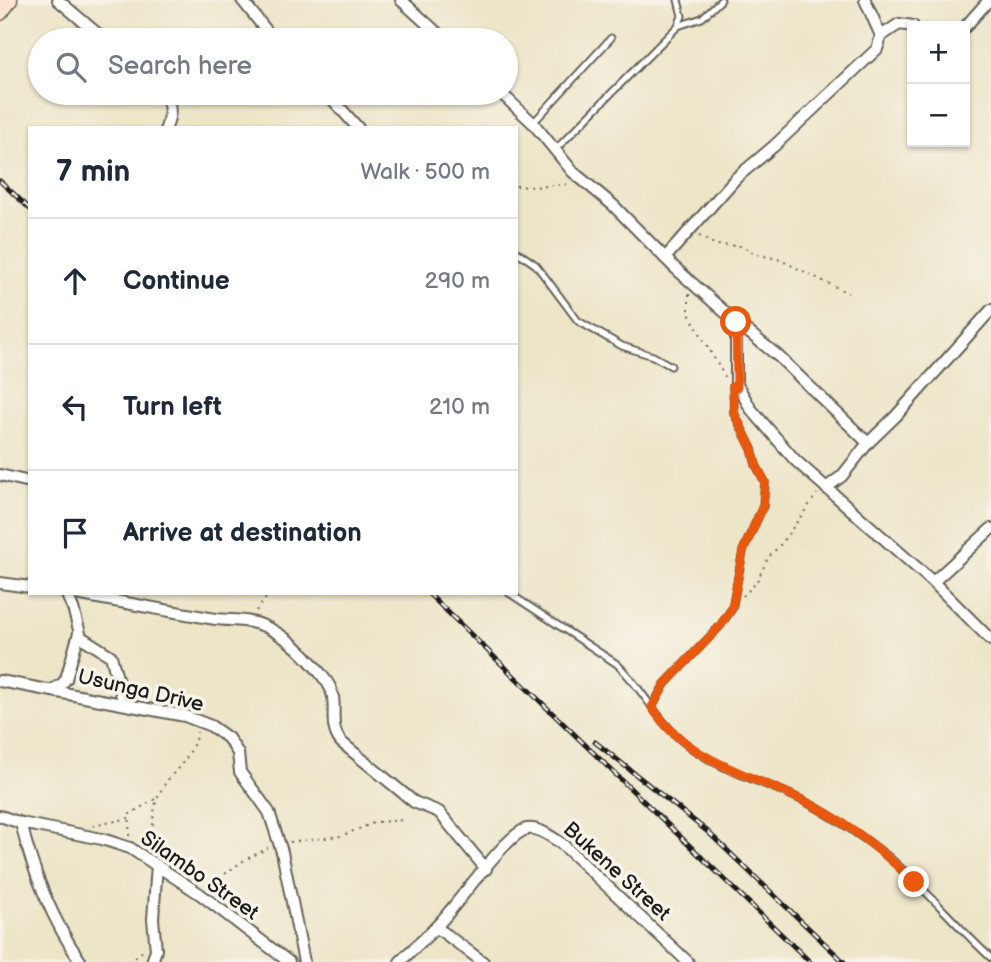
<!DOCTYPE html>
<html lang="en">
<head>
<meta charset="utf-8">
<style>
  :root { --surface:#fff; --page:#f2f2f3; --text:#1f2937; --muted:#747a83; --line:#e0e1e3 }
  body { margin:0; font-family:"Balsamiq Sans",sans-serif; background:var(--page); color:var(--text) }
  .controls { position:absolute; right:21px; top:21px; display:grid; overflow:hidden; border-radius:0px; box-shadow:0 2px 5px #0004 }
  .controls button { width:63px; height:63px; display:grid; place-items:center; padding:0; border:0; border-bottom:2px solid var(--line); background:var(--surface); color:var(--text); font:35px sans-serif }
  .stop { position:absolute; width:21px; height:21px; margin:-16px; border:5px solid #ea580c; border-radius:50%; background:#fff }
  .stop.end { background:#ea580c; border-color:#fff; box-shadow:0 2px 7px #0008 }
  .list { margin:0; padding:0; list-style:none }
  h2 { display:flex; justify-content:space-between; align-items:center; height:91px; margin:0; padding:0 28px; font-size:30px }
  h2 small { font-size:23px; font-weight:400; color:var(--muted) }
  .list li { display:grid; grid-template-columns:46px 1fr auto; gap:21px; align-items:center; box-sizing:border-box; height:126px; padding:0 28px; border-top:2px solid var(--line) }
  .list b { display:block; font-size:26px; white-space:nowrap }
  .list em { font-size:23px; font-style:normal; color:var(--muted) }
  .icon { flex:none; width:38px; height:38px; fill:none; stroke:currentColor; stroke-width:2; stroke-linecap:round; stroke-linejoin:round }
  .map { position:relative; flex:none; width:991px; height:962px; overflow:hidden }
  .search { position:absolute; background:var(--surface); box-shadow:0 2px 5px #0004; left:28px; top:28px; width:490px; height:77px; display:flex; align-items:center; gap:18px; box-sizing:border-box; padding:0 24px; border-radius:38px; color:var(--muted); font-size:26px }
  .panel { position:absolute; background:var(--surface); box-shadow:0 2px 5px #0004; left:28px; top:126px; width:490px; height:469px; border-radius:0px }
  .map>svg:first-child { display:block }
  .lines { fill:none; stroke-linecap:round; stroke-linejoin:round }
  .service-casing { stroke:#656258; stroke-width:9 }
  .minor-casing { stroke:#656258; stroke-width:14 }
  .secondary-casing { stroke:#656258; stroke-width:19 }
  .path { stroke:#656258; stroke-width:2; stroke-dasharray:2 5; stroke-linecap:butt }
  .service { stroke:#fff; stroke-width:5 }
  .minor { stroke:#fff; stroke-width:10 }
  .secondary { stroke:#fce5cf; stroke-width:16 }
  .rail-casing { stroke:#1c1c1c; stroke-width:5 }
  .rail { stroke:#f7f3e8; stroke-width:2.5; stroke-dasharray:8; stroke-linecap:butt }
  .route { stroke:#ea580c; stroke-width:9 }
  .labels { text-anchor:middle; stroke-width:7; stroke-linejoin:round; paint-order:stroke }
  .street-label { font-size:21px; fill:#1c1c1c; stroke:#f7f3e8 }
</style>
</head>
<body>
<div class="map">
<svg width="991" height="962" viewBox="0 0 991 962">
  <rect width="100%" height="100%" fill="#f7f3e8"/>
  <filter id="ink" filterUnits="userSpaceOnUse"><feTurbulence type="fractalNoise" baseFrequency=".0143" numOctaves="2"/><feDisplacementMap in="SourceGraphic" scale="14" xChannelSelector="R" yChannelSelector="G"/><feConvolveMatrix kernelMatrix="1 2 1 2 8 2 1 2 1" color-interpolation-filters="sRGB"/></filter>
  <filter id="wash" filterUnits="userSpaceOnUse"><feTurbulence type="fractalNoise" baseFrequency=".00686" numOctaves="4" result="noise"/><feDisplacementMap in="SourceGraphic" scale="28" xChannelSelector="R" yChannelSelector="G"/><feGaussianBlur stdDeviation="1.57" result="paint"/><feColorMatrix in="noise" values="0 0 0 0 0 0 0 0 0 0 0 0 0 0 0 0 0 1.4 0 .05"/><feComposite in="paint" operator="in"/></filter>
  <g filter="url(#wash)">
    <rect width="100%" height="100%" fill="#ede5c8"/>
  </g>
  <g filter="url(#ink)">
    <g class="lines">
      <defs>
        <g id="service">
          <path d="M 678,26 L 702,18 L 721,0"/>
          <path d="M 533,123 L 611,38"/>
          <path d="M 556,149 L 678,26 L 682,16 L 678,0"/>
          <path d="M 516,251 L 536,265 L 578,321 L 622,346 L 653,356 L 671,366"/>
          <path d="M 509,593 L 617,664 C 643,689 657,721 686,744 C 725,775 776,784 819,809 C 841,822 864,838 885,854 C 923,885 955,925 991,958"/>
          <path d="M 652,707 L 665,684 L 720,626 L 732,609 L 743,551 L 763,506 L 765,482 L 756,465 L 752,449 L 734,413 L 733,386"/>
        </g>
        <g id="minor">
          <path d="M 58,0 L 105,40"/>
          <path d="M 242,0 L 274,40"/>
          <path d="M 401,0 L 445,40"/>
          <path d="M 965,27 L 989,0"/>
          <path d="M 881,36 L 899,24 L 913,26"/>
          <path d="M 163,93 C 172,105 171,114 166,128"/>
          <path d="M 327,93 L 358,128"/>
          <path d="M 501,93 L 533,123 L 573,172 L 613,205 L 674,267 L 736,322 L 778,356 L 868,443"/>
          <path d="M 665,258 L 736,178 L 774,146 L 877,49 L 881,36 L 865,0"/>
          <path d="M 736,322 L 736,383 L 751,409 L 795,460 L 933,582 L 991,640"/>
          <path d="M 0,475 L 30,482"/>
          <path d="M 826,488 L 842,476 L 868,443 L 896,416 L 991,310"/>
          <path d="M 933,582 L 991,529"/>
          <path d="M 0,583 L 30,587"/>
          <path d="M 66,593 L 73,608 L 81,637 L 111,656 L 124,704"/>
          <path d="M 69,593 C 118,601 167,611 216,619 C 232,621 249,619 264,626 C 289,637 311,660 327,682 C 341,701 326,724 341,742 L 414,802 L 439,812 L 486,869"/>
          <path d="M 0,681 L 185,716 L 211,726 L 228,738 L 238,753 L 240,772 L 269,812 L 282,852 L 304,962"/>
          <path d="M 52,690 L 62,684 L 66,679 L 79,633"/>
          <path d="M 0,816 L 21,823 L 102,839 L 130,848 L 200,894 L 289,962"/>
          <path d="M 21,823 C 32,870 53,922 81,962"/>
          <path d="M 436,927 L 483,962"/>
          <path d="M 152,962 L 156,950 L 153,919 L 157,865"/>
          <path d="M 400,962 C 411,950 424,940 435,928 C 454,910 506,833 527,829 C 539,827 551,837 561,843 L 688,962"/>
        </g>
        <path id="secondary" d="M 0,12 L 9,0"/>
      </defs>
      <!-- service casing -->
      <use href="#service" class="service-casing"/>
      <!-- minor casing -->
      <use href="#minor" class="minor-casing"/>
      <!-- secondary casing -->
      <use href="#secondary" class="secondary-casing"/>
      <!-- path -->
      <g class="path">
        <path d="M 516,186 L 534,187 L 571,184"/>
        <path d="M 699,236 L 716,245 L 742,246 L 755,254 L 778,259 L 848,293"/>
        <path d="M 689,294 L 689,314 L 725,377"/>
        <path d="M 743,596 L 756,583 L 768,558 L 781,544 L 817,494"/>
        <path d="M 256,611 L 270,593"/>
        <path d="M 93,826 L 129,818"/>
        <path d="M 129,836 L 130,814 L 157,798"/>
        <path d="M 290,842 L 341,836 L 376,822 L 405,820"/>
        <path d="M 149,846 C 155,830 151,813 158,797 C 168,771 190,766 197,732"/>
        <path d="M 208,886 L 243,861 L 268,848"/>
        <path d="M 130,962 L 145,949"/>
      </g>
      <!-- service -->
      <use href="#service" class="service"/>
      <!-- minor -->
      <use href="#minor" class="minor"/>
      <!-- secondary -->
      <use href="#secondary" class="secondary"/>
      <defs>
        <g id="rail">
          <path d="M 0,181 L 30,209"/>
          <path d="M 428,593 L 810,962"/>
          <path d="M 595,742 L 708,832 L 844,962"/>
        </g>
      </defs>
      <!-- rail casing -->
      <use href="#rail" class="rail-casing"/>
      <!-- rail -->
      <use href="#rail" class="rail"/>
    </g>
  </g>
  <g class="lines" filter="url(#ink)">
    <!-- route -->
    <path class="route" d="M 736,322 L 737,387 L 733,386 L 734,413 L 752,449 L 756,465 L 765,482 L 763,506 L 743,551 L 732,608 L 720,626 L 665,684 L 652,707 C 685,760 747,773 800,799 C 842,819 881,849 914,882"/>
  </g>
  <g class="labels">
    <!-- street labels -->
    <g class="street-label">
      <text transform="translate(141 690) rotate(13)" y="7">Usunga Drive</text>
      <text transform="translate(617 871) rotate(42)" y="7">Bukene Street</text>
      <text transform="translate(200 875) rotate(35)" y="7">Silambo Street</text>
    </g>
  </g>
</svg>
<div class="controls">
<button>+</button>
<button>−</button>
</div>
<div class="stop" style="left:736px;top:322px"></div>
<div class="stop end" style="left:914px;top:882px"></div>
<div class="search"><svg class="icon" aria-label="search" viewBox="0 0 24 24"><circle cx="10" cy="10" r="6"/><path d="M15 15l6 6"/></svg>Search here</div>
<section class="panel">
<h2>7 min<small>Walk · 500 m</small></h2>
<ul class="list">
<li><svg class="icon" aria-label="ahead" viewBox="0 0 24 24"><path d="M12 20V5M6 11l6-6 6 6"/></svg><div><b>Continue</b></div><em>290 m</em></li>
<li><svg class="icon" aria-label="left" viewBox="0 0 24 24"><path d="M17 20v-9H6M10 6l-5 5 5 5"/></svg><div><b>Turn left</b></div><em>210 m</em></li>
<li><svg class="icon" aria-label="arrive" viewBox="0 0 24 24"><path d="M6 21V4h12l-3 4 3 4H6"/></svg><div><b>Arrive at destination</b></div></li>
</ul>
</section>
</div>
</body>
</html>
